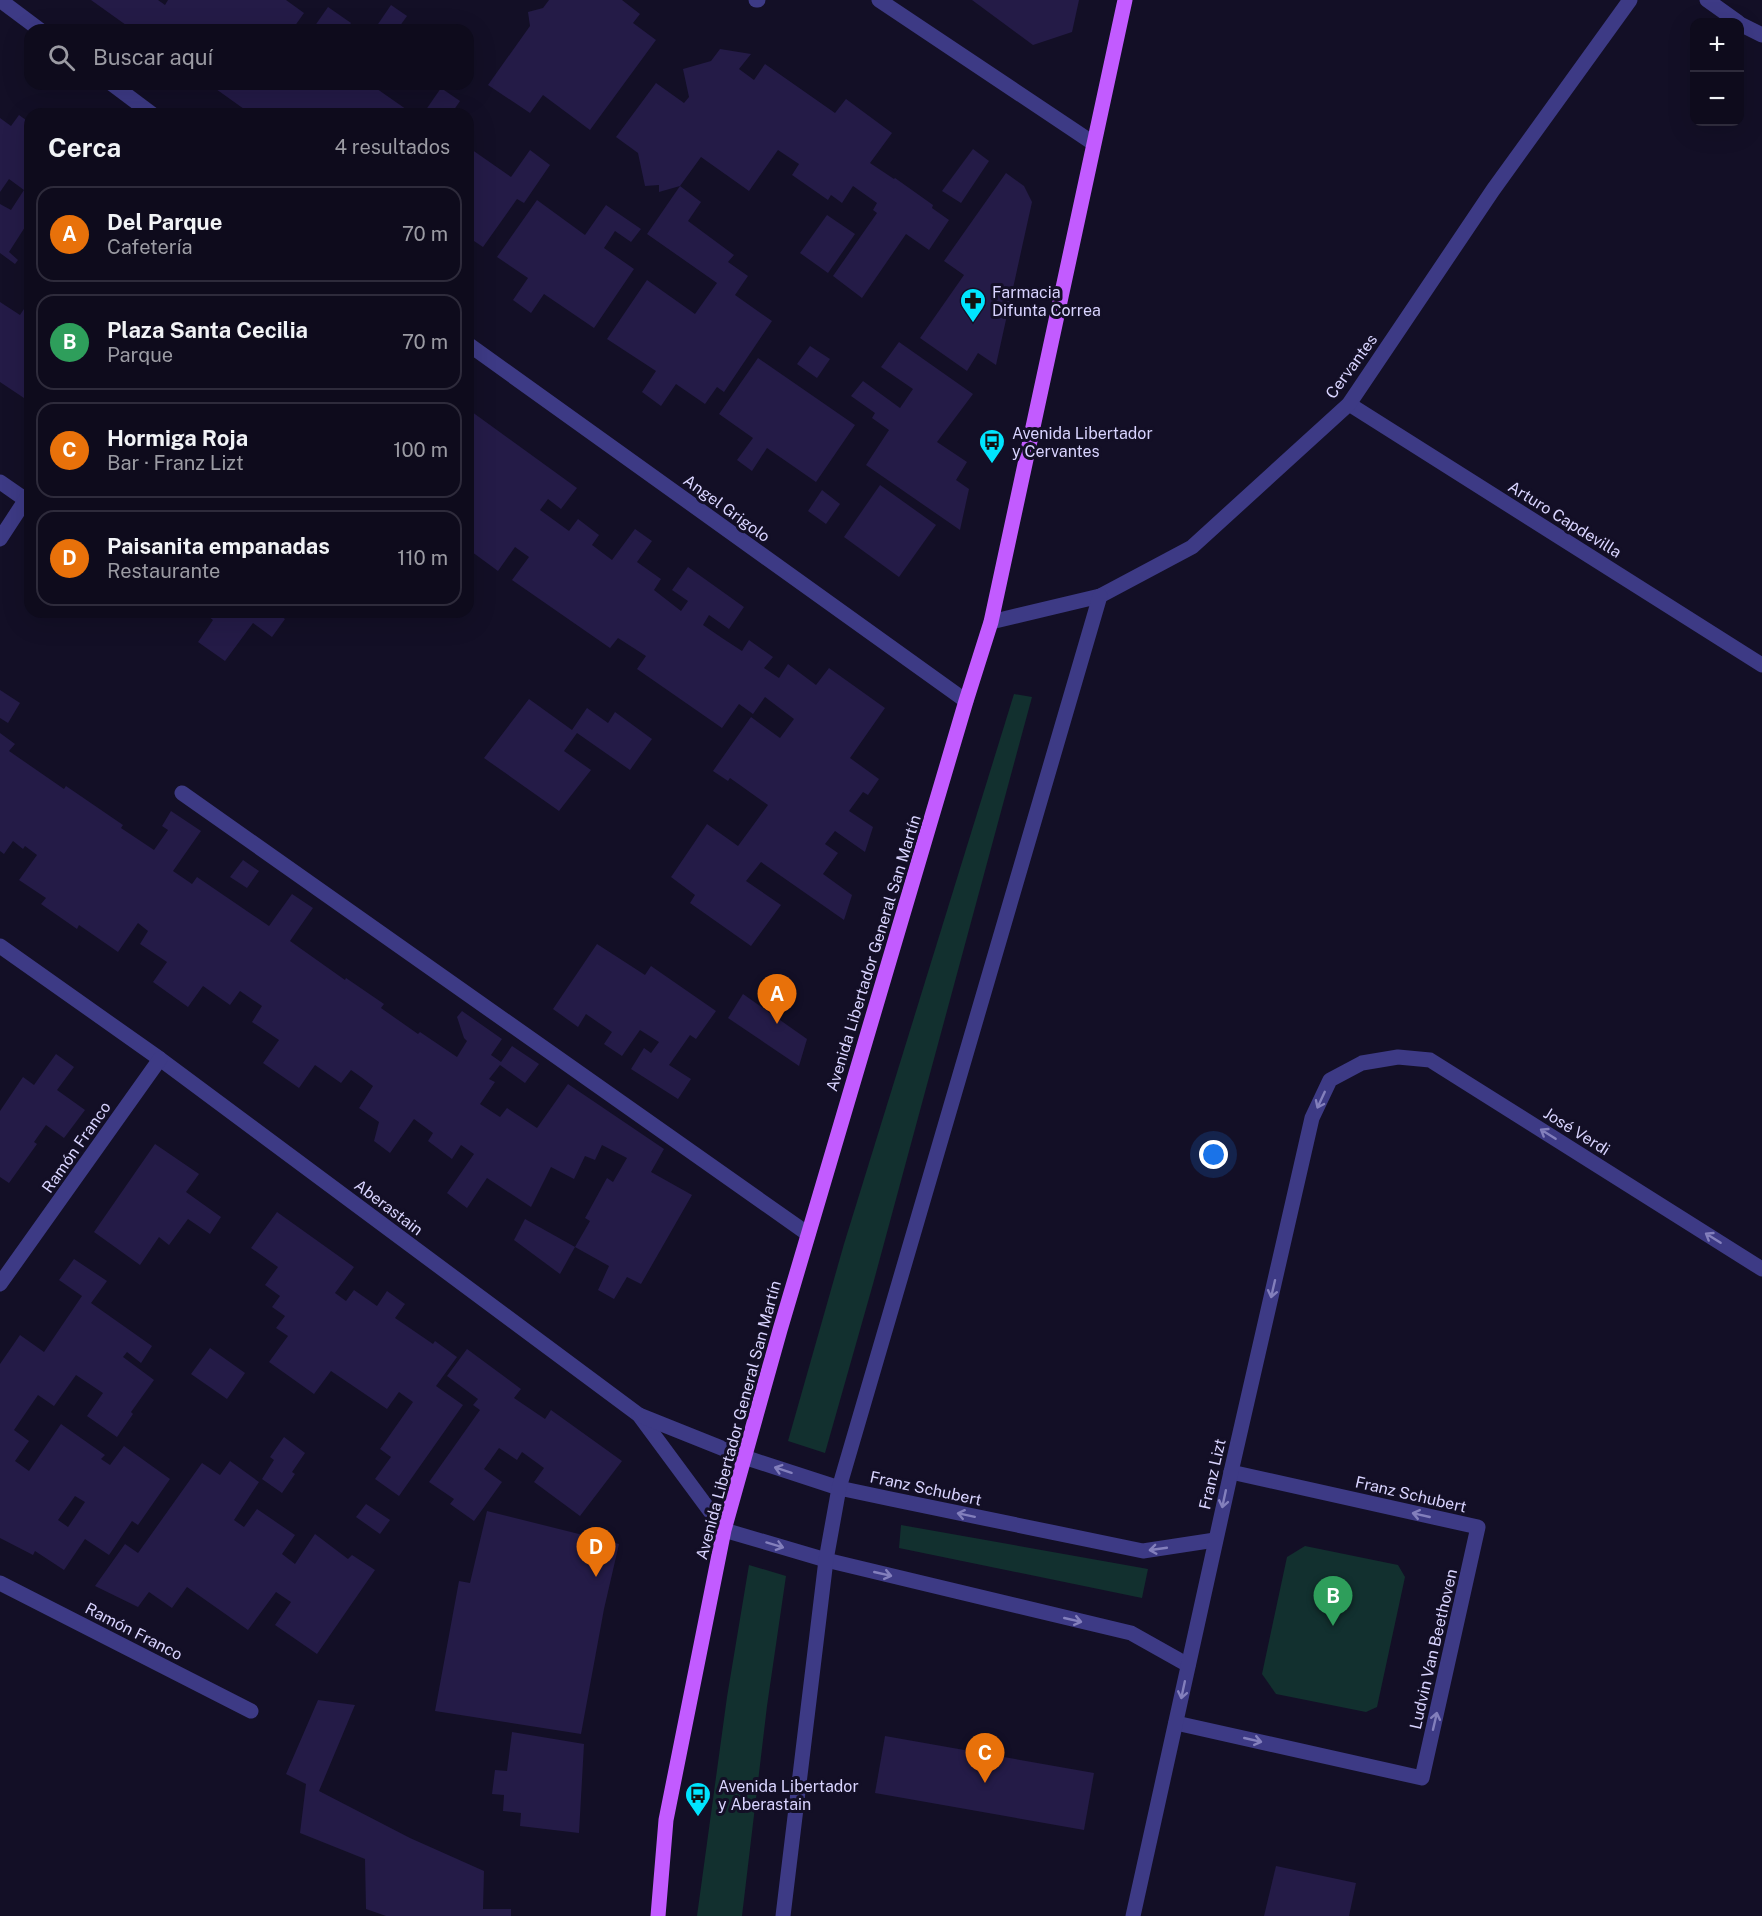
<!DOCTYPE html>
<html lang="es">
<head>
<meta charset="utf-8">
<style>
  :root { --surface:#0e0b1c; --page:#171425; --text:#f1f3f6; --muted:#9b9ba3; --line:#2e2b3b; --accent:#0f766e }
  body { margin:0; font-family:"Public Sans",sans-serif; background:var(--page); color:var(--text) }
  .controls { position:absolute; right:18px; top:18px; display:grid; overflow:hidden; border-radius:12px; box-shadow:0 6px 24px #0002 }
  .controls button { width:54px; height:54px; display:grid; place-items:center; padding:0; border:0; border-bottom:2px solid var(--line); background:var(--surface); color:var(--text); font:30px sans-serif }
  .you { position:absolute; left:1214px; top:1155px; width:21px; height:21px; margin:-15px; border:4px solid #fff; border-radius:50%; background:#1a73e8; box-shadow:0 0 0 9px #1a73e833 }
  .badge { display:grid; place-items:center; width:39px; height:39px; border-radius:50%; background:var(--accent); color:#fff; font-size:20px; font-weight:700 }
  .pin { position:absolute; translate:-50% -50px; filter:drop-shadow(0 2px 3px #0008) }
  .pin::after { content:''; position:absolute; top:32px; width:21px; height:18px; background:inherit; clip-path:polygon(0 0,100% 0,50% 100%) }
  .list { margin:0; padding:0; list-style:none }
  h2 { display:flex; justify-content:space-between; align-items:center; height:78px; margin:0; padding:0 24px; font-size:26px }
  h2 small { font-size:20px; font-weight:400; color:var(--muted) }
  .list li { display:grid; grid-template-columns:39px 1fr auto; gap:18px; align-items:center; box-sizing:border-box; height:96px; margin:0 12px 12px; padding:0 12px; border:2px solid var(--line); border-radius:18px }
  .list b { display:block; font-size:22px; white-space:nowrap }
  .list p { margin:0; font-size:20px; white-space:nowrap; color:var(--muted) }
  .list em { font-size:20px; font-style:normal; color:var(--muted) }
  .icon { flex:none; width:33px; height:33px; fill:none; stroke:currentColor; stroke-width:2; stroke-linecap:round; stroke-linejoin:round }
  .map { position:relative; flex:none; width:1762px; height:1916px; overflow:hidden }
  .search { position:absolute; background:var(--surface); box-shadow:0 6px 24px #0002; left:24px; top:24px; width:450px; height:66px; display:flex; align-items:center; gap:15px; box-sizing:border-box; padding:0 21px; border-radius:18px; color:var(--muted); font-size:22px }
  .panel { position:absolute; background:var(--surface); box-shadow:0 6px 24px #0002; left:24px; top:108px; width:450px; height:510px; border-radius:18px }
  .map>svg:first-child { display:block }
  .green { fill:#12302f }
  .building { fill:#241b47; fill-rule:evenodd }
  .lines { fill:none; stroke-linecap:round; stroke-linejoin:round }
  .minor { stroke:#3d3a85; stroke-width:15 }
  .major { stroke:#c25bff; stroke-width:15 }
  .oneway { stroke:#837fbc }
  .labels { text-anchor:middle; stroke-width:6; stroke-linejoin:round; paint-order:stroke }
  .poi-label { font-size:16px; fill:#d9d4ff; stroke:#130f26; text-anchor:start }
  .street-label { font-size:16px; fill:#d9d4ff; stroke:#130f26 }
</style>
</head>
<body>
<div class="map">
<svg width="1762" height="1916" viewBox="0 0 1762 1916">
  <rect width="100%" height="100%" fill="#130f26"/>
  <!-- green -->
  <g class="green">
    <path d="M 1014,694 L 1032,697 L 873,1284 L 825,1453 L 788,1441 L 844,1244 Z"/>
    <path d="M 901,1525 L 1148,1569 L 1142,1598 L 899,1548 Z"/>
    <path d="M 1305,1546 L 1398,1565 L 1405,1577 L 1377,1707 L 1366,1712 L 1276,1694 L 1262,1674 L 1287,1557 Z"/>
    <path d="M 749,1565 L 786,1576 L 767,1706 L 742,1916 L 697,1916 L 727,1697 Z"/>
  </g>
  <!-- building -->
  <g class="building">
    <path d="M 91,0 L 158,0 L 165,5 L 168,0 L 286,0 L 304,13 L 292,30 L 178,30 L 172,26 L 170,30 L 133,30 Z"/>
    <path d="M 549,0 L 622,0 L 640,14 L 633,23 L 656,40 L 590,130 L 543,95 L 530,113 L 488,85 L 530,26 L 528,12 L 543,8 Z"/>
    <path d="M 972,0 L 1079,0 L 1072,32 L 1033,45 Z"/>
    <path d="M 391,5 L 407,16 L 397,30 L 374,30 Z"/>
    <path d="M 328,7 L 351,23 L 346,30 L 312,30 Z"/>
    <path d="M 720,49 L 751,54 L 739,69 L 754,80 L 765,64 L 835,113 L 846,99 L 892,133 L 870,163 L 894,179 L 895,178 L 933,205 L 932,208 L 949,220 L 929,250 L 906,234 L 862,298 L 833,276 L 877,213 L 873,210 L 877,203 L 853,186 L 842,203 L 831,195 L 828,200 L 792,175 L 799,164 L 778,150 L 749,191 L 701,157 L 680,186 L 701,202 L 688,221 L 734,255 L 728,262 L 748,276 L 735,295 L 772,321 L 724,392 L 717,387 L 705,404 L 676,384 L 661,406 L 642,392 L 656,371 L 607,339 L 647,280 L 695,314 L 717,283 L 647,234 L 680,186 L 659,192 L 659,185 L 645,186 L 638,153 L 616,137 L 656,83 L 684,103 L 689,97 L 683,69 L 711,61 Z"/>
    <path d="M 209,84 L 263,84 L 262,85 L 270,90 L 274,84 L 370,84 L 413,114 L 251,114 Z"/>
    <path d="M 441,88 L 460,101 L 451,114 L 423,114 Z"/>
    <path d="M 19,115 L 30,123 L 30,230 L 25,227 L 9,252 L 18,260 L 15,264 L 0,253 L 0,204 L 11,210 L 24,190 L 9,179 L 0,192 L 0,118 L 11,126 Z"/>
    <path d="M 468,147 L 511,177 L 530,150 L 550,165 L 524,203 L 517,199 L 483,247 L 468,237 Z"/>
    <path d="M 973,149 L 989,161 L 961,203 L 942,191 Z"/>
    <path d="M 1006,173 L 1024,186 L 1032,202 L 996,365 L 978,353 L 967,371 L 920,338 L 964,275 L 944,261 Z"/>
    <path d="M 537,200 L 585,235 L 606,205 L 641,229 L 631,242 L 615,231 L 604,248 L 634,269 L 594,328 L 544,294 L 531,313 L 513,300 L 528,278 L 497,257 Z"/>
    <path d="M 827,215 L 855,234 L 828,273 L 800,253 Z"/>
    <path d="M 30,300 L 30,402 L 0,382 L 0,302 L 20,315 Z"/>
    <path d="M 899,342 L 973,394 L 937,442 L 967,462 L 956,480 L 969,489 L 960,530 L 866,465 L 889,430 L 872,418 L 875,413 L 851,396 L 863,381 L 900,408 L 913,389 L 881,367 Z"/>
    <path d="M 810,346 L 830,359 L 817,378 L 797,364 Z"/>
    <path d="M 758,358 L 855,425 L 816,482 L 767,448 L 752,471 L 737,460 L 753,438 L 719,414 Z"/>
    <path d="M 468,409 L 577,488 L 561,509 L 548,499 L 540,510 L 569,531 L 578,519 L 599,535 L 592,545 L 612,560 L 635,529 L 652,541 L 637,562 L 661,579 L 654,590 L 681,611 L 688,601 L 672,590 L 688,567 L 744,607 L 729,629 L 709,615 L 703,625 L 722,638 L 742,651 L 749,640 L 773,657 L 764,668 L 779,678 L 788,664 L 816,685 L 829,668 L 885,708 L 850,758 L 879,779 L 868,795 L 863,792 L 849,811 L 873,827 L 865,852 L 835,831 L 825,844 L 838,853 L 823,874 L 852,895 L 844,920 L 761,862 L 746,881 L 781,905 L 751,946 L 690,903 L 695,895 L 671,877 L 707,824 L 738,846 L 768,805 L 730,778 L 728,781 L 713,771 L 751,717 L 780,738 L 794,719 L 765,697 L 753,714 L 739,704 L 722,728 L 637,669 L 646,656 L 618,638 L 610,648 L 512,580 L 529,557 L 515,547 L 498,571 L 468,549 Z"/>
    <path d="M 880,485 L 936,525 L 899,577 L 844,537 Z"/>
    <path d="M 822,490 L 840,504 L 826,524 L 808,511 Z"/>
    <path d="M 205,612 L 275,612 L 285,619 L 272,637 L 253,623 L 225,661 L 198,642 L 213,620 L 204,613 Z"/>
    <path d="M 0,690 L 20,703 L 8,723 L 0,718 Z"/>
    <path d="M 529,699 L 572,730 L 587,708 L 608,723 L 615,712 L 652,739 L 630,770 L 577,733 L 564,751 L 591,770 L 559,811 L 484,758 Z"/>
    <path d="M 0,733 L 15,744 L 9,751 L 64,789 L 66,786 L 123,825 L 121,828 L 154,850 L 168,830 L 162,826 L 171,811 L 201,831 L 173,871 L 192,884 L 197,877 L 269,926 L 292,894 L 313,908 L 290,941 L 345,980 L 346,978 L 384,1004 L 381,1008 L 418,1034 L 420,1032 L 457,1057 L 467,1041 L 464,1038 L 457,1017 L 462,1011 L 502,1039 L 491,1055 L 501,1062 L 512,1046 L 539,1064 L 525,1083 L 500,1065 L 489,1079 L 495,1082 L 480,1104 L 500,1117 L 507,1108 L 537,1128 L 568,1084 L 664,1149 L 651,1172 L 692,1195 L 641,1284 L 627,1277 L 614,1299 L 598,1290 L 609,1266 L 575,1247 L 590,1221 L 585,1218 L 607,1178 L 613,1182 L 627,1158 L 602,1145 L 595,1160 L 585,1156 L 574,1179 L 551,1167 L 531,1207 L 487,1178 L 467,1208 L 447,1193 L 474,1154 L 461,1145 L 452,1159 L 428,1141 L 433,1133 L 414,1119 L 390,1153 L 374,1141 L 379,1122 L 359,1108 L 373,1086 L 361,1077 L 351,1070 L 341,1083 L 315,1065 L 299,1088 L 263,1063 L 279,1040 L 252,1022 L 262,1006 L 240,991 L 230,1005 L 203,986 L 188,1007 L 153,982 L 167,962 L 140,944 L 148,931 L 138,923 L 118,952 L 79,925 L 77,929 L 41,904 L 46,898 L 19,880 L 37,855 L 25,846 L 23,849 L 13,841 L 4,854 L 0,851 Z"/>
    <path d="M 243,860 L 259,871 L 247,888 L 230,877 Z"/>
    <path d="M 597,944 L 645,975 L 651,966 L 716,1011 L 696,1039 L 690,1035 L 669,1065 L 691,1079 L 678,1099 L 631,1069 L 644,1048 L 651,1053 L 659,1042 L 640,1030 L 622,1056 L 604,1044 L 612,1032 L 586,1014 L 578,1027 L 553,1009 Z"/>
    <path d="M 743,994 L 807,1039 L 799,1066 L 728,1018 Z"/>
    <path d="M 56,1054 L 74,1067 L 57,1090 L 85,1110 L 64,1138 L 46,1125 L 34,1142 L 37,1144 L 9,1183 L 0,1177 L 0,1111 L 23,1077 L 34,1085 Z"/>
    <path d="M 155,1144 L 199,1174 L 186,1192 L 221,1217 L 210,1234 L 188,1219 L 169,1245 L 159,1237 L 140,1265 L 94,1232 Z"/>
    <path d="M 277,1212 L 354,1267 L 335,1293 L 346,1301 L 354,1290 L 377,1306 L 387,1291 L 405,1304 L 395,1318 L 433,1344 L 435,1341 L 457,1357 L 436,1386 L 463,1405 L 399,1496 L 375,1479 L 391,1457 L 380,1449 L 413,1402 L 399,1392 L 387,1409 L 331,1371 L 314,1394 L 269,1362 L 288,1336 L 276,1328 L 285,1316 L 272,1307 L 280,1296 L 265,1285 L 278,1267 L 251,1248 Z"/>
    <path d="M 525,1219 L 575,1247 L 560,1274 L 514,1240 Z"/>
    <path d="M 74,1259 L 107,1281 L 91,1303 L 152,1346 L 141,1363 L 127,1352 L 123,1357 L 154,1380 L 131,1412 L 133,1414 L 117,1437 L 87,1416 L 103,1393 L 76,1375 L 54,1406 L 38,1395 L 14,1430 L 29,1441 L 15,1461 L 29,1471 L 61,1424 L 105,1455 L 101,1459 L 110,1465 L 124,1446 L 170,1479 L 138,1525 L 132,1521 L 109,1555 L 85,1539 L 64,1570 L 35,1551 L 33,1555 L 0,1538 L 0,1364 L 20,1335 L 44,1352 L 82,1296 L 59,1280 ZM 75,1496 L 85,1502 L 68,1527 L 58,1520 Z"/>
    <path d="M 210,1348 L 245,1373 L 227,1399 L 191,1374 Z"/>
    <path d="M 467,1349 L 521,1389 L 514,1398 L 545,1419 L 551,1410 L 622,1461 L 580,1516 L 534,1482 L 544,1468 L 522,1452 L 517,1460 L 499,1448 L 484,1469 L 502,1482 L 474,1521 L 450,1504 L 454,1499 L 429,1482 L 480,1410 L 473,1405 L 478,1399 L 447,1376 Z"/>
    <path d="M 284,1437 L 305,1453 L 292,1472 L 295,1474 L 282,1493 L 262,1479 L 274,1460 L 270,1457 Z"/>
    <path d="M 230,1461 L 259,1482 L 234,1520 L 244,1527 L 257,1509 L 295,1535 L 282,1554 L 295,1564 L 315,1534 L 348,1559 L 352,1555 L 375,1570 L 317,1654 L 275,1625 L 291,1602 L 276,1592 L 248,1630 L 187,1587 L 172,1608 L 149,1592 L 138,1607 L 95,1586 L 125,1544 L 138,1553 L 202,1463 L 220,1475 Z"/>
    <path d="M 366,1504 L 390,1520 L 380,1534 L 356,1517 Z"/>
    <path d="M 487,1511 L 619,1544 L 604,1609 L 581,1734 L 435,1711 L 459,1581 L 470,1583 Z"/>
    <path d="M 318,1700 L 355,1705 L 319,1791 L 410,1838 L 484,1871 L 483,1909 L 511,1909 L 511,1916 L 386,1916 L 366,1909 L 365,1859 L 300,1833 L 306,1784 L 286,1774 Z"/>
    <path d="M 512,1732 L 584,1744 L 579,1833 L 520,1826 L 521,1813 L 503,1811 L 504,1795 L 492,1794 L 495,1770 L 507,1771 Z"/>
    <path d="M 885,1736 L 1094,1773 L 1084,1830 L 875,1793 Z"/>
    <path d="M 1276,1866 L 1356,1883 L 1349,1916 L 1264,1916 Z"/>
  </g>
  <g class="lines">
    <!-- minor -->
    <g class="minor">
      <path d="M 0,0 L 40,30"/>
      <path d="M 756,0 L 758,0"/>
      <path d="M 879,0 L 1093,143"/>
      <path d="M 1707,0 L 1738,22"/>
      <path d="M 1740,24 L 1762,35"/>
      <path d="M 112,84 L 152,114"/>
      <path d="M 468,344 L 966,701"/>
      <path d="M 1349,404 L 1762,665"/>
      <path d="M 0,482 L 26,500"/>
      <path d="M 0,539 L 30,493"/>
      <path d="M 991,622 L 1100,596 L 1192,547 L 1349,404 L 1493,190 L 1630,0"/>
      <path d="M 182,793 L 808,1234"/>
      <path d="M 0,946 L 160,1059 L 639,1415 L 724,1530 L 826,1560 L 1131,1633 L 1188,1665"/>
      <path d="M 0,1284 L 160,1059"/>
      <path d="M 639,1415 L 744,1457 L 839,1488 L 891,1499 L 1143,1551 L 1215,1540"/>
      <path d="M 0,1583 L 251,1711"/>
      <path d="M 1176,1723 L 1422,1778 L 1478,1527 L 1231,1472"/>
      <path d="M 783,1916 L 826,1560 L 839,1488 L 1100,596"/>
      <path d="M 1133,1916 L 1231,1472 L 1312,1118 L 1330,1080 L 1362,1063 L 1398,1057 L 1430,1060 L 1762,1269"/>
    </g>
    <!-- major -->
    <path class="major" d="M 658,1916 L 666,1820 L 724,1530 L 780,1330 L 966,701 L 991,622 L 1125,0"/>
  </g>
  <!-- one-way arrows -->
  <defs><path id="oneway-shaft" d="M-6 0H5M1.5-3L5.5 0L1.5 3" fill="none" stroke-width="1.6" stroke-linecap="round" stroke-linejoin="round" transform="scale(1.5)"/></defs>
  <g class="oneway">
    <use href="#oneway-shaft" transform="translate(1321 1100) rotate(115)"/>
    <use href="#oneway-shaft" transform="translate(1548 1134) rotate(-148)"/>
    <use href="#oneway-shaft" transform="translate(1713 1238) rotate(-148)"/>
    <use href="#oneway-shaft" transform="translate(1273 1289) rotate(103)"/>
    <use href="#oneway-shaft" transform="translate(783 1470) rotate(-162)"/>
    <use href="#oneway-shaft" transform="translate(1224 1499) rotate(102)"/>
    <use href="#oneway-shaft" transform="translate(966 1515) rotate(-168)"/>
    <use href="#oneway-shaft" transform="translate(1421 1515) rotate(-167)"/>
    <use href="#oneway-shaft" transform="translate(775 1545) rotate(17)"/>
    <use href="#oneway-shaft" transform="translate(1158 1549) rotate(172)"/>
    <use href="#oneway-shaft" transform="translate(883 1574) rotate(13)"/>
    <use href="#oneway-shaft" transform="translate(1073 1620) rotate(13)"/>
    <use href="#oneway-shaft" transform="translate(1183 1690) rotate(102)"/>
    <use href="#oneway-shaft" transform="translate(1435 1721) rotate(-77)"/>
    <use href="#oneway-shaft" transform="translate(1253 1740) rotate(13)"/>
  </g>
  <!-- icons -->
  <defs>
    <symbol id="pharmacy-pin" viewBox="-11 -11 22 30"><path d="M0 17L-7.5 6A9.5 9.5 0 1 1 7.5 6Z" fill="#00e5ff" stroke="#130f26"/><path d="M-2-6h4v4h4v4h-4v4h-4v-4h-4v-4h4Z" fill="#111"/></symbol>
    <symbol id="bus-pin" viewBox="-11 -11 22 30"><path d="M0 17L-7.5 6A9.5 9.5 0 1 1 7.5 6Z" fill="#00e5ff" stroke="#130f26"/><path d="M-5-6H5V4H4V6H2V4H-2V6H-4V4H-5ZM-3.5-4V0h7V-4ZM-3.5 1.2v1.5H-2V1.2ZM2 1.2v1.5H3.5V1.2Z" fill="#111"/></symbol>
  </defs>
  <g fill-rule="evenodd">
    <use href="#pharmacy-pin" x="958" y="286" width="30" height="40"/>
    <use href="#bus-pin" x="977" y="427" width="30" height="40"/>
    <use href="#bus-pin" x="683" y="1780" width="30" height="40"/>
  </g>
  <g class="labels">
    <!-- poi labels -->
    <g class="poi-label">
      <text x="992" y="298">Farmacia<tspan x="992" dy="18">Difunta Correa</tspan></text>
      <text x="1012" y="439">Avenida Libertador<tspan x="1012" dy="18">y Cervantes</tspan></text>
      <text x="718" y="1792">Avenida Libertador<tspan x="718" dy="18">y Aberastain</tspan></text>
    </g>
    <!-- street labels -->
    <g class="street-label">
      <text transform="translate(1351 366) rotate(-54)" y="6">Cervantes</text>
      <text transform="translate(727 508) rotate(36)" y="6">Angel Grigolo</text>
      <text transform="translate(1565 519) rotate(32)" y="6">Arturo Capdevilla</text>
      <text transform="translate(873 953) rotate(-73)" y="6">Avenida Libertador General San Martín</text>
      <text transform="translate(1577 1131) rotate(32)" y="6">José Verdi</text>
      <text transform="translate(76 1147) rotate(-55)" y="6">Ramón Franco</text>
      <text transform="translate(389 1207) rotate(37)" y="6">Aberastain</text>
      <text transform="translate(738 1420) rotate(-75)" y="6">Avenida Libertador General San Martín</text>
      <text transform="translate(1212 1474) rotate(-77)" y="6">Franz Lizt</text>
      <text transform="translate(926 1488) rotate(12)" y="6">Franz Schubert</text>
      <text transform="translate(1411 1494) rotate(13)" y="6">Franz Schubert</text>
      <text transform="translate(134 1631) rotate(27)" y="6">Ramón Franco</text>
      <text transform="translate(1433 1649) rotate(-77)" y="6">Ludvin Van Beethoven</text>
    </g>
  </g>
</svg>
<div class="controls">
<button>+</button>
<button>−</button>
</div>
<div class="you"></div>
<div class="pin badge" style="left:777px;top:1024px;background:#e8710a">A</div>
<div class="pin badge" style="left:1333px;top:1626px;background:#2e9e5b">B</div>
<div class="pin badge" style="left:985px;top:1783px;background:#e8710a">C</div>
<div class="pin badge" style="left:596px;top:1577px;background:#e8710a">D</div>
<div class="search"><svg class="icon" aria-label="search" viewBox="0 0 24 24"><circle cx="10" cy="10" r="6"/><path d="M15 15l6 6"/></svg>Buscar aquí</div>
<section class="panel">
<h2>Cerca<small>4 resultados</small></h2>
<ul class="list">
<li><span class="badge" style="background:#e8710a">A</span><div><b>Del Parque</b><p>Cafetería</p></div><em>70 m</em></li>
<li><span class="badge" style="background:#2e9e5b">B</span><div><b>Plaza Santa Cecilia</b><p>Parque</p></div><em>70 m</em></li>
<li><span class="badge" style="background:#e8710a">C</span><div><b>Hormiga Roja</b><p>Bar · Franz Lizt</p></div><em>100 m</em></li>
<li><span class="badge" style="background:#e8710a">D</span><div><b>Paisanita empanadas</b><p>Restaurante</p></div><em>110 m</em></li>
</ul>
</section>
</div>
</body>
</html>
